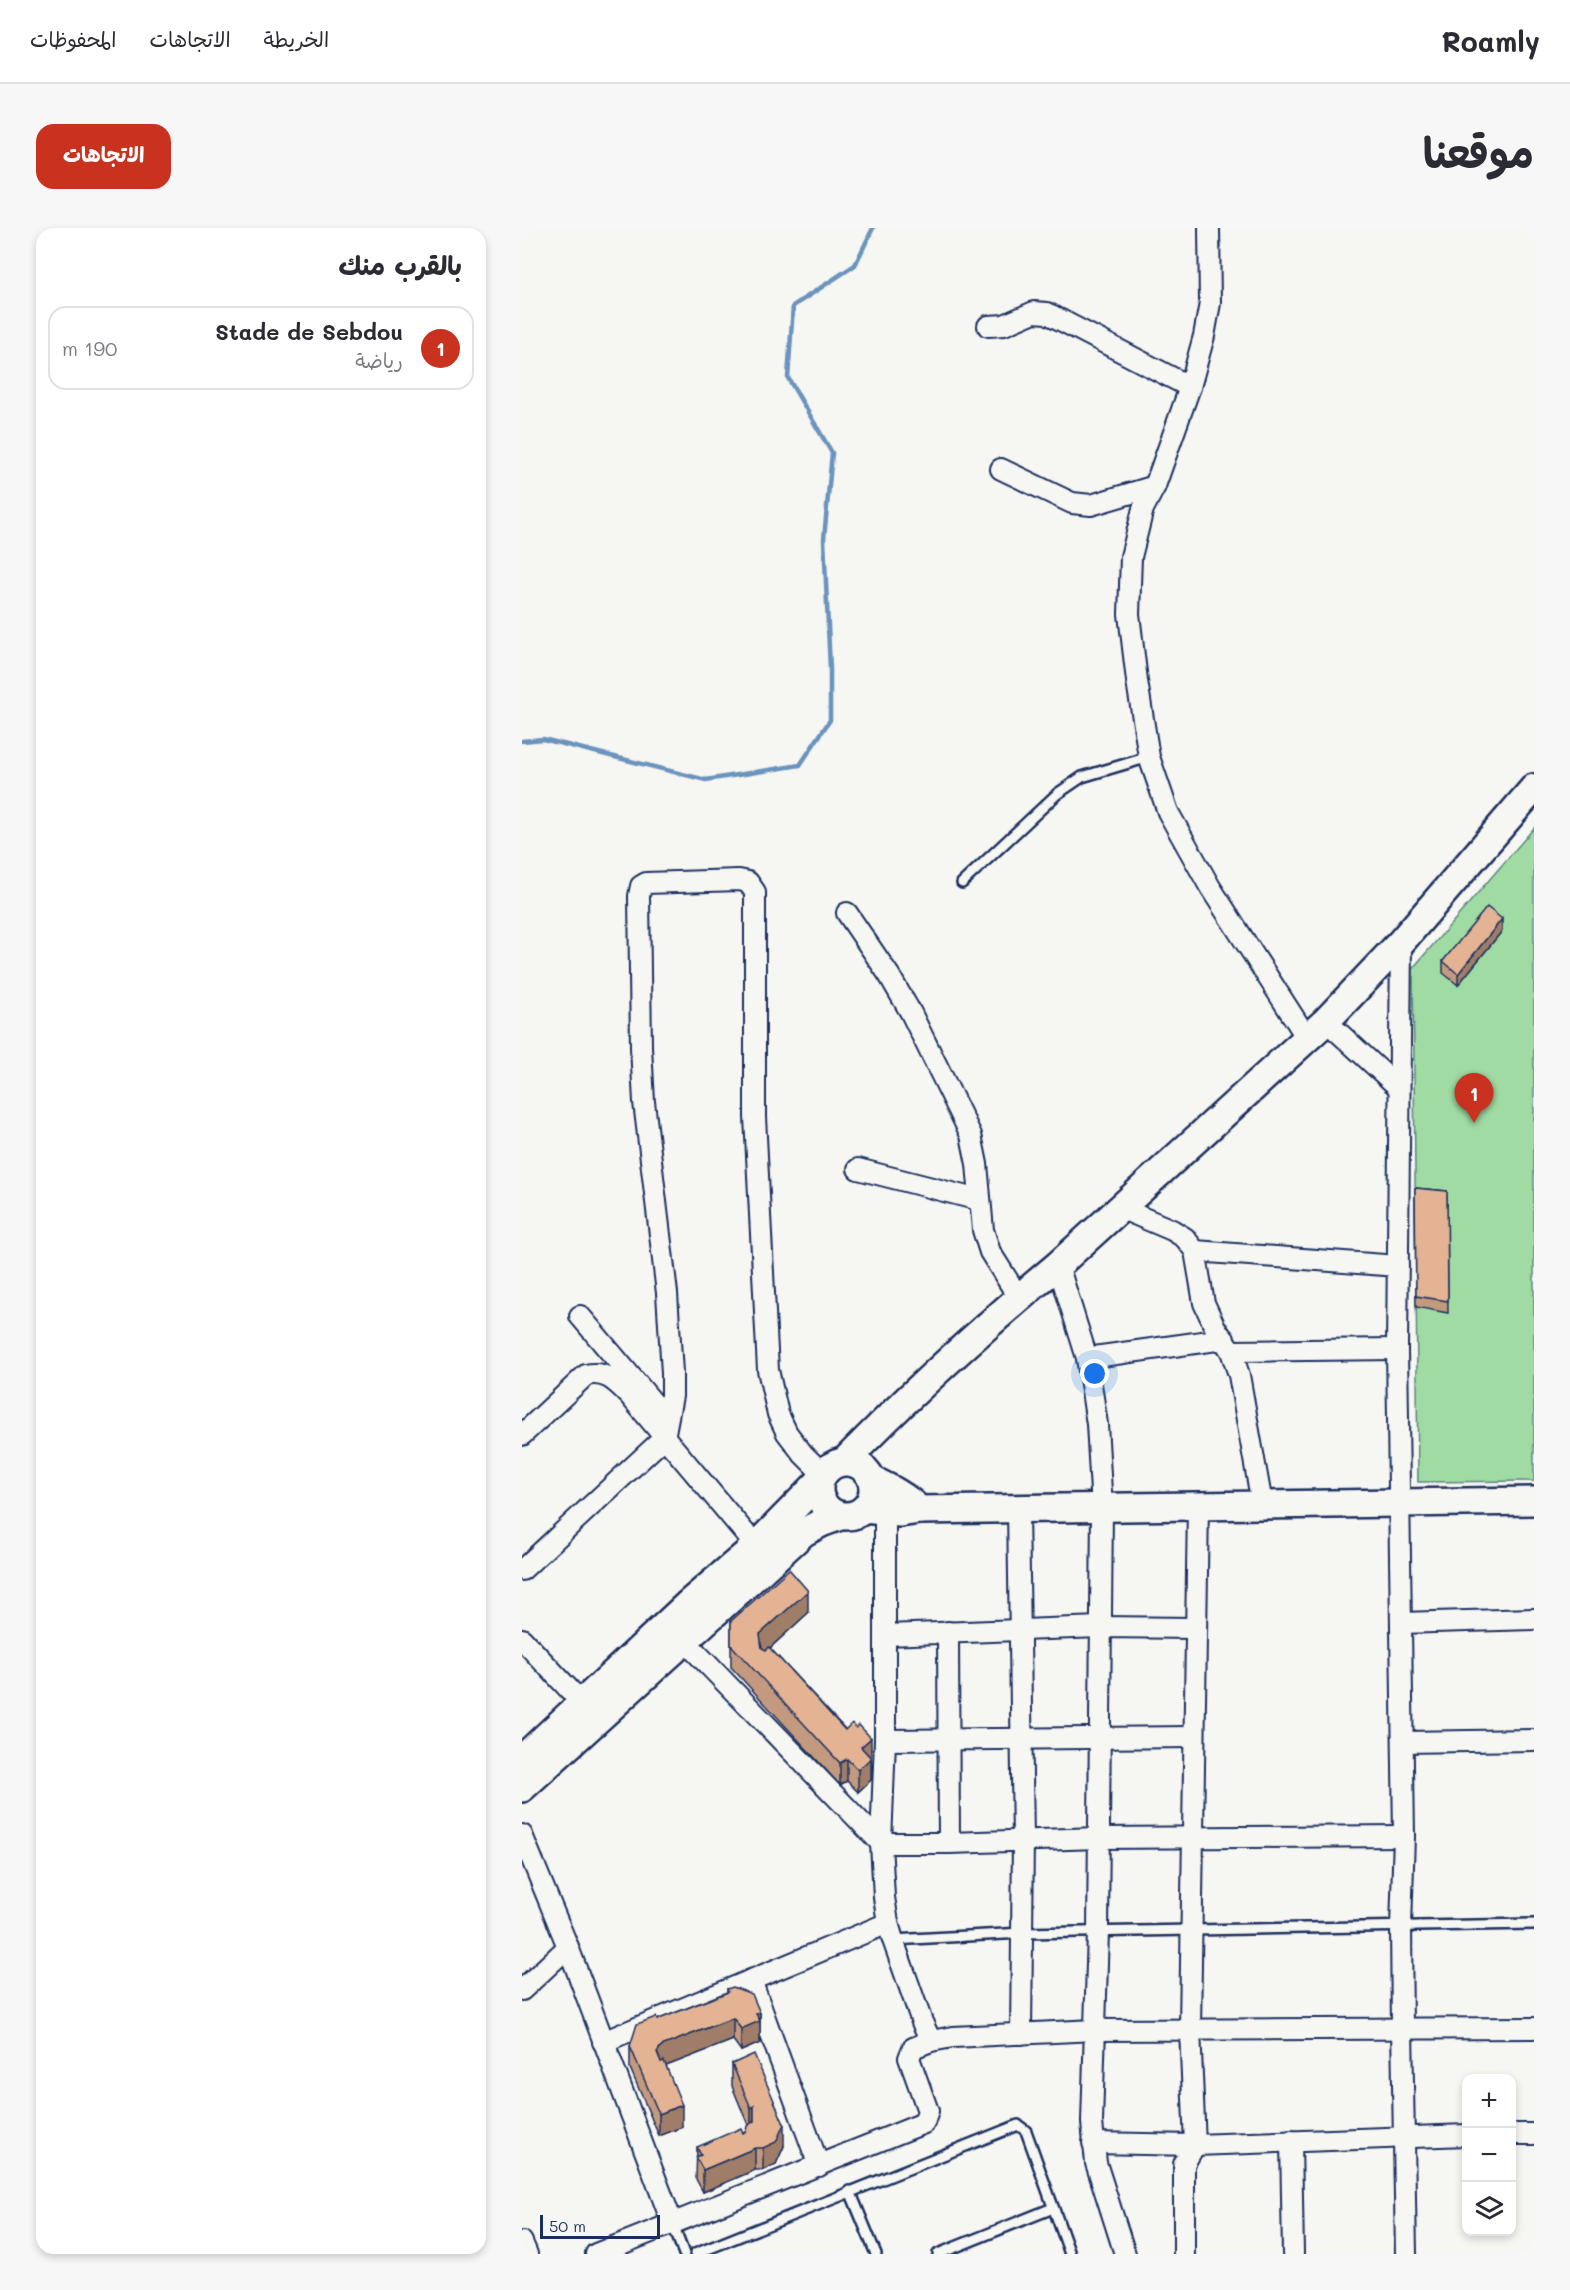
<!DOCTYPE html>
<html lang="ar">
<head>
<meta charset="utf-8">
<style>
  :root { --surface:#fff; --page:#f7f7f7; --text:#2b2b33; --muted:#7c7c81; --line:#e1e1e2; --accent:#c8321e }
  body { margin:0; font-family:Mali,"Playpen Sans Arabic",sans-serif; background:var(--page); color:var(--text); direction:rtl }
  .controls { position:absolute; right:18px; bottom:18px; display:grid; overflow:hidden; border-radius:12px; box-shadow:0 3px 9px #0003 }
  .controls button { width:54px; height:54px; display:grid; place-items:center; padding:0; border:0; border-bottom:2px solid var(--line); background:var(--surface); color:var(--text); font:30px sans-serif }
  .scale { position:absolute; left:18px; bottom:15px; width:120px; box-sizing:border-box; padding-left:6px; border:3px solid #1b2f5e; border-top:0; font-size:16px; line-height:21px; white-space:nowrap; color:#1b2f5e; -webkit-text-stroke:4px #f6f6f2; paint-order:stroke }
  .you { position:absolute; left:573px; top:1146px; width:21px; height:21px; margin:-15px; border:4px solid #fff; border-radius:50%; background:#1a73e8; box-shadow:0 0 0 9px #1a73e833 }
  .badge { display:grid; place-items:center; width:39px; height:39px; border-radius:50%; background:var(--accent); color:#fff; font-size:20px; font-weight:700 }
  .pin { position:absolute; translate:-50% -50px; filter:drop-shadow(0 2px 3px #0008) }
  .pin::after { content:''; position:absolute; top:32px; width:21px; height:18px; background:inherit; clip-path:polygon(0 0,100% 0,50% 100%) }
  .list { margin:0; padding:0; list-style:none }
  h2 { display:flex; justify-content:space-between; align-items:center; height:78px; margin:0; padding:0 24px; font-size:26px }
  h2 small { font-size:20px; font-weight:400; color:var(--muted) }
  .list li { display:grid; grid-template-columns:39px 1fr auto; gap:18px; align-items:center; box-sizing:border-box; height:84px; margin:0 12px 12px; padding:0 12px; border:2px solid var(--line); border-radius:18px }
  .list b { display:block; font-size:22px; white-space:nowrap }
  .list p { margin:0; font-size:20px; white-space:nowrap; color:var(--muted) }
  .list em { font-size:20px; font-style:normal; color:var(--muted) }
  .icon { flex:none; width:33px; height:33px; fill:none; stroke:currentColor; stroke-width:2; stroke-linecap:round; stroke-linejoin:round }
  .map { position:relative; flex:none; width:1012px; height:2026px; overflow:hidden; direction:ltr; border-radius:18px }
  header { display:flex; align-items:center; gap:36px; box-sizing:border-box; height:84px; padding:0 30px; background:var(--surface); border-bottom:2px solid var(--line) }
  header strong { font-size:28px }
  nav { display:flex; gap:33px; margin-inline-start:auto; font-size:21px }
  .intro { display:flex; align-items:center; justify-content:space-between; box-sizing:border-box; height:144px; padding:0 36px }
  h1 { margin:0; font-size:42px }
  .button { padding:15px 27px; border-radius:18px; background:var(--accent); color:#fff; font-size:21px; font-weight:700 }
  main { display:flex; gap:36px; padding:0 36px }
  aside { flex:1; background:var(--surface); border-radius:18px; box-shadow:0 3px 9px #0003 }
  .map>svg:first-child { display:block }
  .green { fill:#9fdba3; stroke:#5d8580; stroke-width:1.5 }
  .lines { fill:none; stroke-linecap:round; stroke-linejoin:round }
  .stream { stroke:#6a93be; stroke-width:4.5 }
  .lane-casing { stroke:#1b2f5e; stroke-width:14 }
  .street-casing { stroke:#1b2f5e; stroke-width:24 }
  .secondary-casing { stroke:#1b2f5e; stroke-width:32 }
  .lane { stroke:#f6f6f2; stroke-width:9 }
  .street { stroke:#f6f6f2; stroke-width:20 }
  .secondary { stroke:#f6f6f2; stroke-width:27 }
  .wall { fill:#c39a7f; stroke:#1b2f5e; stroke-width:1.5 }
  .shaded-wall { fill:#9f7d68; stroke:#1b2f5e; stroke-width:1.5 }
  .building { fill:#e3b394; stroke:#1b2f5e; stroke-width:1.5 }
</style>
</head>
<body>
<header>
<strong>Roamly</strong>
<nav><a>الخريطة</a><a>الاتجاهات</a><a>المحفوظات</a></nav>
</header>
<div class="intro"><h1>موقعنا</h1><a class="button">الاتجاهات</a></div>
<main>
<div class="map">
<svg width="1012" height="2026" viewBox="0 0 1012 2026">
  <rect width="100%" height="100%" fill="#f6f6f2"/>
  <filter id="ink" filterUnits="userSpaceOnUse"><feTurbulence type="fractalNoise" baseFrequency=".0167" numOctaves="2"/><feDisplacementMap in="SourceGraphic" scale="12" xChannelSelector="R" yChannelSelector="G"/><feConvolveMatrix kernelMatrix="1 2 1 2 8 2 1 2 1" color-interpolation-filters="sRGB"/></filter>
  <g filter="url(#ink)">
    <!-- green -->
    <path class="green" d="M 1012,600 L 1012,1253 L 896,1254 L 891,740 Z"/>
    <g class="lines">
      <!-- stream -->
      <path class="stream" d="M 0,513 L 21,511 L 184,552 L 278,537 L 308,492 L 308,441 L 302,311 L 310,225 L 266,150 L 271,78 L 333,37 L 351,0"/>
      <defs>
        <g id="lane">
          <path d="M 440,655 L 535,566 L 560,549 L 627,529"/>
          <path d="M 371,1712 L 501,1705 L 1012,1696"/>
          <path d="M 328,1963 L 354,2026"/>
          <path d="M 151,1997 L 162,2026"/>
          <path d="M 173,2026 L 496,1897 L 504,1903 L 548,2026"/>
          <path d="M 416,2026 L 531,1980"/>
        </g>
        <g id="street">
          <path d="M 687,0 L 688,75 L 682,108 L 668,159 L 633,258 L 621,281 L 609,329 L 607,386 L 615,453 L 627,529 L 646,584 L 688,659 L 785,810"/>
          <path d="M 466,98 L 482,97 L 512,84 L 525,85 L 668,159"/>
          <path d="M 479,241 L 550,275 L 569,277 L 633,258"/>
          <path d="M 325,685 L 367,747 L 389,785 L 449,907 L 455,936 L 461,1002 L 468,1024 L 497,1070"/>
          <path d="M 879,714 L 875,1121 L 882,1608 L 879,1698 L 880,1800 L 884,2026"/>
          <path d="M 804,793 L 876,859"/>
          <path d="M 336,941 L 457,972"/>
          <path d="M 598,980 L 650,1002 L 663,1010 L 673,1023 L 682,1075 L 693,1099 L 709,1123 L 717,1147 L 740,1276"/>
          <path d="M 673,1023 L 876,1038"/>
          <path d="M 536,1037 L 565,1130 L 575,1196 L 580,1281 L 576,1704 L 570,1894 L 574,1935 L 603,2026"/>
          <path d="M 58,1088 L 133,1177"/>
          <path d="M 709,1123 L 875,1121"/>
          <path d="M 565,1130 L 702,1111"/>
          <path d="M 0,1207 L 64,1147 C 84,1142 95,1155 108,1168 L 234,1318"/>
          <path d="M 496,1281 L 501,1611 L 499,1806"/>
          <path d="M 363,1284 L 363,1512 L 359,1615 L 362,1669 L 366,1695 L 371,1712 L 400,1794 L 409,1813"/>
          <path d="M 0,1342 L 142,1210 L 150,1168 L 150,1145 L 145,1065 L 122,874 L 119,819 L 117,668 L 119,658 L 124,655 L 217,652 L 226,654 L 233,664 L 233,889 L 246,1142 L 256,1186 L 265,1205 L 281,1226 L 301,1246"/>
          <path d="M 879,1395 L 1012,1391"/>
          <path d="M 426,1404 L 427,1615"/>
          <path d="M 364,1407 L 578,1399 L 674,1400"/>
          <path d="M 0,1411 L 60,1475"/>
          <path d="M 163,1413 L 359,1615 L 427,1615 L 576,1610 L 882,1608"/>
          <path d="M 363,1512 L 671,1509"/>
          <path d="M 881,1514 L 1012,1512"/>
          <path d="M 0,1607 L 46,1719 L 151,1997"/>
          <path d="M 229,1752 L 297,1938"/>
          <path d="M 0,1762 L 46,1719"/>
          <path d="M 81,1814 L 366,1695"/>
          <path d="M 990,1906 L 1012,1906"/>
          <path d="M 769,1913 L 771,2026"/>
          <path d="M 571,1915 L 673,1917 L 945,1907"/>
          <path d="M 0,2014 L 5,2026"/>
          <path d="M 74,2026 L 402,1895 L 406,1883 L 387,1830 L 391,1820 L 409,1813 L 431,1809 L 573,1802 L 1012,1800"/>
          <path d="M 662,2026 L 662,1936 L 673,1917 L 668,1801 L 676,1278"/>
        </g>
        <g id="secondary">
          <path d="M 323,1233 C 390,1164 462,1099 536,1037 L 804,793 L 879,714 L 1012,560"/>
          <circle cx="324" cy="1261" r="27"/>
          <path d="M 350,1252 C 367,1260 384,1268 397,1282"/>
          <path d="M 343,1281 L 378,1285 L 397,1282 L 1012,1273"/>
          <path d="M 0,1531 L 166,1376 L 234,1318 L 297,1254"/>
          <path d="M 0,1560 L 282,1304 L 299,1295 L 318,1288"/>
        </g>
      </defs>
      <!-- lane casing -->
      <use href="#lane" class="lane-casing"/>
      <!-- street casing -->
      <use href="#street" class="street-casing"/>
      <!-- secondary casing -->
      <use href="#secondary" class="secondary-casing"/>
      <!-- lane -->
      <use href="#lane" class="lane"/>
      <!-- street -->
      <use href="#street" class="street"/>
      <!-- secondary -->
      <use href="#secondary" class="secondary"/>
    </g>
    <!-- wall -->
    <g class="wall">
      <path d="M 980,703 L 936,757 L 921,745 L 921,733 Z"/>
      <path d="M 893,960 L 925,963 L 926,1085 L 894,1079 Z"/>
      <path d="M 286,1385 L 248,1420 L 349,1529 L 349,1552 L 336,1564 L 325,1553 L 318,1557 L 209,1439 L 209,1393 Z"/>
      <path d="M 205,1761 L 238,1785 L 238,1815 L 219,1823 L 211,1812 L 144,1838 L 160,1899 L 137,1908 L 108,1840 L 108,1818 L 135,1792 L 205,1764 Z"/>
      <path d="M 210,1836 L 262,1918 L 254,1936 L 241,1942 L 233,1942 L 181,1964 L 174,1951 L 175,1919 L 224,1903 L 226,1897 L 210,1858 Z"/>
    </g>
    <!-- shaded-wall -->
    <g class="shaded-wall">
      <path d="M 980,691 L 980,703 L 936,757 L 936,746 Z"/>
      <path d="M 286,1363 L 286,1385 L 238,1429 L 238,1406 Z"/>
      <path d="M 349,1510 L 349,1552 L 336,1564 L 336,1542 L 339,1519 Z"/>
      <path d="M 325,1531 L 325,1553 L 318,1557 L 318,1535 Z"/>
      <path d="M 238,1785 L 238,1815 L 219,1823 L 219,1801 L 234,1786 Z"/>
      <path d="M 211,1790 L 211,1812 L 139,1840 L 135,1824 L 139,1818 Z"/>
      <path d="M 160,1877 L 160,1899 L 137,1908 L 137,1886 Z"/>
      <path d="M 232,1878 L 232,1900 L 229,1902 L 229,1880 Z"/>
      <path d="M 262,1896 L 262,1918 L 254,1936 L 241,1942 L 241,1920 Z"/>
      <path d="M 233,1920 L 233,1942 L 181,1964 L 181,1942 Z"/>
    </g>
    <!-- building -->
    <g class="building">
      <path d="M 965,679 L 980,691 L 936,746 L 921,733 Z"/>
      <path d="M 893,960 L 925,963 L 926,1073 L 894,1068 Z"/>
      <path d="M 267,1341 L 286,1363 L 238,1406 L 240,1420 L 244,1422 L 247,1419 L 323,1502 L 330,1495 L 334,1500 L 337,1497 L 349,1510 L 339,1519 L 349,1530 L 336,1542 L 325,1531 L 318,1535 L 209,1417 L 209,1393 Z"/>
      <path d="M 211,1759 L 230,1766 L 238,1785 L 234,1786 L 238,1793 L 219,1801 L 211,1790 L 139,1818 L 135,1824 L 139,1834 L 142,1833 L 160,1877 L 137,1886 L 108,1818 L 115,1796 L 134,1789 L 135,1792 L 206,1764 L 205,1761 Z"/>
      <path d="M 232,1826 L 262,1896 L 254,1914 L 241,1920 L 233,1920 L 181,1942 L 174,1929 L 179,1927 L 175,1919 L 219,1900 L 221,1905 L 224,1903 L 225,1898 L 232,1893 L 232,1878 L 229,1880 L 210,1836 Z"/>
    </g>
  </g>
</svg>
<div class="controls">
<button>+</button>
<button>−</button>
<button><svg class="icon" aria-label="layers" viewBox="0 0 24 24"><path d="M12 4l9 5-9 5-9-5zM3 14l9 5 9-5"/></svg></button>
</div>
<div class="scale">50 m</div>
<div class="you"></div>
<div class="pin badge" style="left:952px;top:895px">1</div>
</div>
<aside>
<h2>بالقرب منك<small></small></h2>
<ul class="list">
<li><span class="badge">1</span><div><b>Stade de Sebdou</b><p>رياضة</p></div><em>190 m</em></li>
</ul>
</aside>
</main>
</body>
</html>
